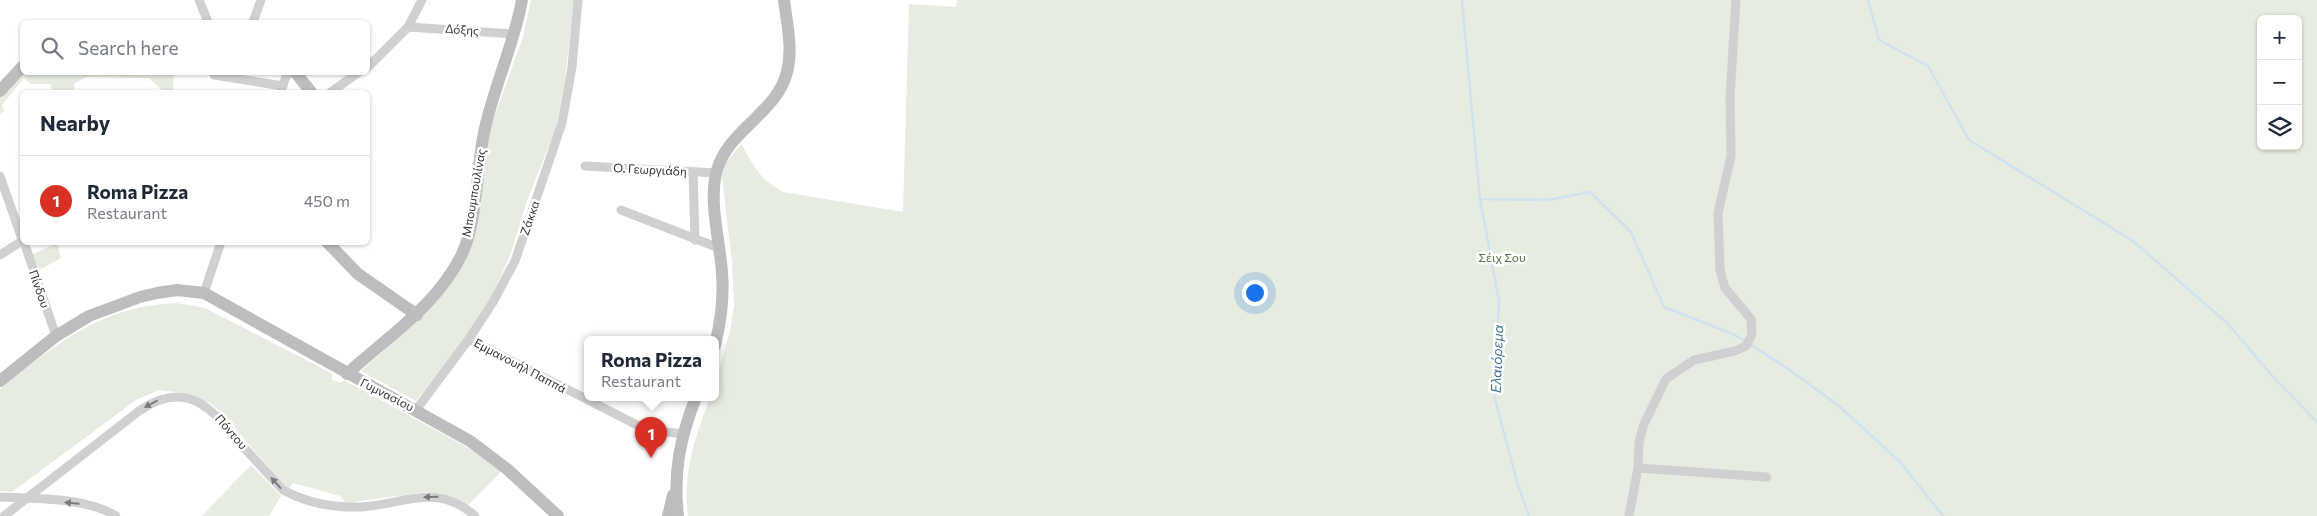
<!DOCTYPE html>
<html lang="en">
<head>
<meta charset="utf-8">
<style>
  :root { --surface:#fff; --page:#f6f6f7; --text:#1f2937; --muted:#747a83; --line:#e0e1e3; --accent:#d93025 }
  body { margin:0; font-family:Commissioner,sans-serif; background:var(--page); color:var(--text) }
  .controls { position:absolute; right:15px; top:15px; display:grid; overflow:hidden; border-radius:8px; box-shadow:0 1px 4px #0004 }
  .controls button { width:45px; height:45px; display:grid; place-items:center; padding:0; border:0; border-bottom:1px solid var(--line); background:var(--surface); color:var(--text); font:25px sans-serif }
  .you { position:absolute; left:1254px; top:292px; width:18px; height:18px; margin:-12px; border:4px solid #fff; border-radius:50%; background:#1a73e8; box-shadow:0 0 0 8px #1a73e833 }
  .badge { display:grid; place-items:center; width:32px; height:32px; border-radius:50%; background:var(--accent); color:#fff; font-size:16px; font-weight:700 }
  .pin { position:absolute; translate:-50% -41px; filter:drop-shadow(0 1px 2px #0008) }
  .pin::after { content:''; position:absolute; top:26px; width:18px; height:15px; background:inherit; clip-path:polygon(0 0,100% 0,50% 100%) }
  .popup { position:absolute; left:584px; top:336px; width:135px; height:65px; box-sizing:border-box; display:grid; place-content:center; border-radius:8px; background:var(--surface); filter:drop-shadow(0 1px 4px #0005); font-size:16px; white-space:nowrap; color:var(--muted) }
  .popup b { font-size:19px; color:var(--text) }
  .popup::after { content:''; position:absolute; left:50%; top:100%; margin-left:-10px; border:10px solid transparent; border-top-color:var(--surface) }
  .list { margin:0; padding:0; list-style:none }
  h2 { display:flex; justify-content:space-between; align-items:center; height:65px; margin:0; padding:0 20px; font-size:21px }
  h2 small { font-size:16px; font-weight:400; color:var(--muted) }
  .list li { display:grid; grid-template-columns:32px 1fr auto; gap:15px; align-items:center; box-sizing:border-box; height:90px; padding:0 20px; border-top:1px solid var(--line) }
  .list b { display:block; font-size:19px; white-space:nowrap }
  .list p { margin:0; font-size:16px; white-space:nowrap; color:var(--muted) }
  .list em { font-size:16px; font-style:normal; color:var(--muted) }
  .icon { flex:none; width:28px; height:28px; fill:none; stroke:currentColor; stroke-width:2; stroke-linecap:round; stroke-linejoin:round }
  .map { position:relative; flex:none; width:2317px; height:516px; overflow:hidden }
  .search { position:absolute; background:var(--surface); box-shadow:0 1px 4px #0004; left:20px; top:20px; width:350px; height:55px; display:flex; align-items:center; gap:12px; box-sizing:border-box; padding:0 18px; border-radius:8px; color:var(--muted); font-size:19px }
  .panel { position:absolute; background:var(--surface); box-shadow:0 1px 4px #0004; left:20px; top:90px; width:350px; height:155px; border-radius:8px }
  .map>svg:first-child { display:block }
  .green { fill:#e6ecdf; fill-rule:evenodd }
  .lines { fill:none; stroke-linecap:round; stroke-linejoin:round }
  .stream { stroke:#cfe2ee; stroke-width:2.5 }
  .street { stroke:#d0d0d0; stroke-width:9 }
  .secondary { stroke:#bdbdbd; stroke-width:12 }
  .oneway { fill:#7a7a7a }
  .labels { text-anchor:middle; stroke-width:5; stroke-linejoin:round; paint-order:stroke }
  .street-label { font-size:12px; fill:#333; stroke:#fff }
  .park-label { font-size:12px; fill:#56703f; stroke:#fff }
  .water-label { font-size:14px; font-style:italic; fill:#3f7597; stroke:#fff }
</style>
</head>
<body>
<div class="map">
<svg width="2317" height="516" viewBox="0 0 2317 516">
  <rect width="100%" height="100%" fill="#fff"/>
  <!-- green -->
  <g class="green">
    <path d="M 531,0 L 574,0 L 565,79 L 556,128 L 527,201 L 510,256 L 492,295 L 466,337 L 416,401 L 361,371 L 422,317 L 459,266 L 484,146 L 523,37 Z"/>
    <path d="M 957,0 L 2317,0 L 2317,516 L 688,516 C 682,473 696,436 710,397 L 715,397 L 715,383 L 730,331 L 734,306 L 732,263 L 722,177 L 725,164 L 741,144 C 756,168 757,177 783,192 L 903,212 L 909,4 L 956,7 ZM 2261,19 L 2298,19 L 2298,146 L 2261,146 Z"/>
    <path d="M 22,72 L 174,73 L 173,92 L 164,92 L 149,78 L 86,77 L 75,83 L 73,92 L 52,92 L 51,84 L 31,84 L 24,78 L 2,105 L 4,110 L 0,115 L 0,97 Z"/>
    <path d="M 57,243 L 61,258 L 36,272 L 31,255 Z"/>
    <path d="M 177,303 L 205,308 L 333,374 L 331,379 L 340,383 L 344,380 L 472,450 L 501,472 L 468,505 L 451,496 L 426,492 L 346,503 L 340,496 L 293,483 L 288,490 L 223,414 L 210,403 L 186,393 L 159,390 L 136,400 L 12,492 L 0,491 L 0,389 C 58,343 100,306 177,303 Z"/>
    <path d="M 251,465 L 281,496 L 269,516 L 202,516 Z"/>
  </g>
  <g class="lines">
    <!-- stream -->
    <g class="stream">
      <path d="M 1462,0 L 1480,199 L 1548,200 L 1590,192 L 1631,232 L 1664,307 L 1735,335 L 1787,368 L 1839,406 L 1900,462 L 1943,516"/>
      <path d="M 1868,0 L 1879,40 L 1928,66 L 1969,140 L 2133,241 L 2227,323 L 2276,380 L 2317,422"/>
      <path d="M 1480,199 L 1499,301 L 1494,395 L 1517,482 L 1529,516"/>
    </g>
    <!-- street -->
    <g class="street">
      <path d="M 199,0 L 208,22"/>
      <path d="M 253,22 L 261,0"/>
      <path d="M 408,27 L 515,34"/>
      <path d="M 368,67 L 408,27 L 422,0"/>
      <path d="M 214,75 L 283,86"/>
      <path d="M 280,92 L 288,72"/>
      <path d="M 331,92 L 359,72"/>
      <path d="M 585,166 L 716,173"/>
      <path d="M 693,172 L 695,240"/>
      <path d="M 0,176 L 22,239"/>
      <path d="M 621,210 L 719,248"/>
      <path d="M 24,242 L 56,336"/>
      <path d="M 0,255 L 22,241"/>
      <path d="M 204,293 L 221,242"/>
      <path d="M 469,339 L 637,425 L 659,431 L 683,434"/>
      <path d="M 416,410 L 469,339 L 493,302 L 515,261 L 562,123 L 572,67 L 578,0"/>
      <path d="M 1638,468 L 1767,477"/>
      <path d="M 0,497 C 35,499 86,497 116,516"/>
      <path d="M 4,516 L 139,411 C 187,378 211,408 241,444 C 255,460 269,475 283,490 C 307,503 333,508 361,507 C 405,504 437,482 475,516"/>
      <path d="M 1629,516 L 1638,468 L 1639,442 L 1644,424 L 1666,379 L 1694,360 L 1735,351 L 1746,346 L 1752,334 L 1751,319 L 1725,288 L 1720,270 L 1718,213 L 1731,156 L 1730,97 L 1736,0"/>
    </g>
    <!-- secondary -->
    <g class="secondary">
      <path d="M 295,72 L 311,92"/>
      <path d="M 0,91 L 22,67"/>
      <path d="M 327,242 L 358,274 L 417,315"/>
      <path d="M 715,345 C 721,321 724,297 722,273 C 720,240 708,202 717,170 C 728,130 777,113 787,72 C 793,49 787,24 784,0"/>
      <path d="M 347,374 C 387,337 437,306 462,254 C 478,220 476,166 485,128 C 495,84 514,44 522,0"/>
      <path d="M 0,381 L 56,336 L 89,316 L 140,297 L 157,293 L 177,290 L 204,293 L 470,441 L 507,469 L 558,516"/>
      <path d="M 668,516 L 673,495"/>
      <path d="M 678,516 C 673,472 680,438 696,397"/>
    </g>
  </g>
  <!-- one-way arrows -->
  <defs><path id="oneway-solid" d="M-6-.8H1V-3.2L6.5 0L1 3.2V.8H-6Z" transform="scale(1.25)"/></defs>
  <g class="oneway">
    <use href="#oneway-solid" transform="translate(151 404) rotate(152)"/>
    <use href="#oneway-solid" transform="translate(276 483) rotate(-132)"/>
    <use href="#oneway-solid" transform="translate(431 497) rotate(179)"/>
    <use href="#oneway-solid" transform="translate(72 503) rotate(-175)"/>
  </g>
  <g class="labels">
    <!-- street labels -->
    <g class="street-label">
      <text transform="translate(462 30) rotate(4)" y="4">Δόξης</text>
      <text transform="translate(650 170) rotate(3)" y="4">Ο. Γεωργιάδη</text>
      <text transform="translate(474 193) rotate(-80)" y="4">Μπουμπουλίνας</text>
      <text transform="translate(530 218) rotate(-71)" y="4">Ζάκκα</text>
      <text transform="translate(39 289) rotate(71)" y="4">Πίνδου</text>
      <text transform="translate(520 366) rotate(28)" y="4">Εμμανουήλ Παππά</text>
      <text transform="translate(387 395) rotate(27)" y="4">Γυμνασίου</text>
      <text transform="translate(231 432) rotate(49)" y="4">Πόντου</text>
    </g>
    <!-- park labels -->
    <g class="park-label">
      <text x="1502" y="262">Σέιχ Σου</text>
    </g>
    <!-- water labels -->
    <g class="water-label">
      <text transform="translate(1497 359) rotate(-88)" y="5">Ελαιόρεμα</text>
    </g>
  </g>
</svg>
<div class="controls">
<button>+</button>
<button>−</button>
<button><svg class="icon" aria-label="layers" viewBox="0 0 24 24"><path d="M12 4l9 5-9 5-9-5zM3 14l9 5 9-5"/></svg></button>
</div>
<div class="you"></div>
<div class="pin badge" style="left:651px;top:458px">1</div>
<div class="popup"><b>Roma Pizza</b>Restaurant</div>
<div class="search"><svg class="icon" aria-label="search" viewBox="0 0 24 24"><circle cx="10" cy="10" r="6"/><path d="M15 15l6 6"/></svg>Search here</div>
<section class="panel">
<h2>Nearby<small></small></h2>
<ul class="list">
<li><span class="badge">1</span><div><b>Roma Pizza</b><p>Restaurant</p></div><em>450 m</em></li>
</ul>
</section>
</div>
</body>
</html>
